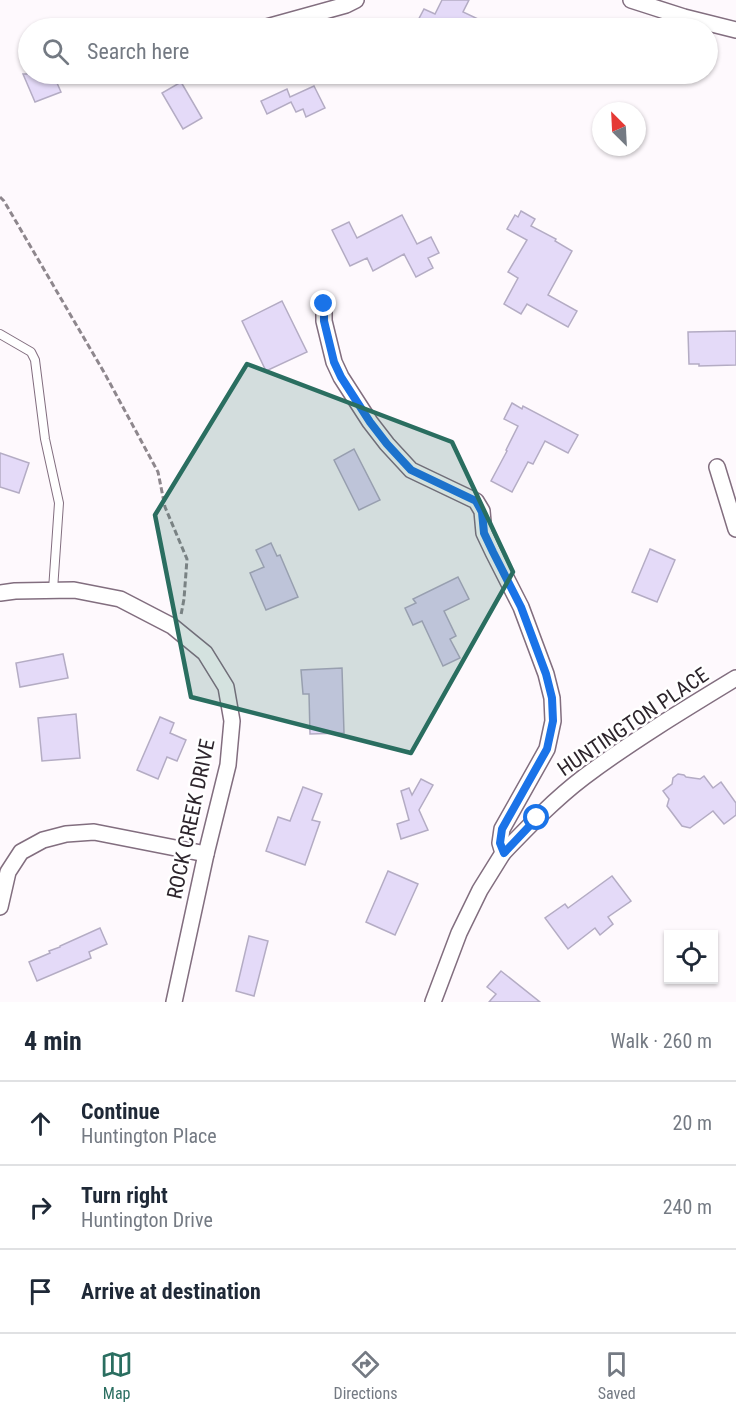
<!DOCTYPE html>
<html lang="en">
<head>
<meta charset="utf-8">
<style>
  :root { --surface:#fff; --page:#f2f2f3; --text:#1f2937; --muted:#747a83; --line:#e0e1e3; --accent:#2a6e60 }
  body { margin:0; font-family:"Roboto Condensed",sans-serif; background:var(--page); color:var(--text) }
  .controls { position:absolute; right:18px; bottom:18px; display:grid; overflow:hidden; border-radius:0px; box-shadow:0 2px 4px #0004 }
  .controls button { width:54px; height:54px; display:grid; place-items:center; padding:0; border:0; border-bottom:2px solid var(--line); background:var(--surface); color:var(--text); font:30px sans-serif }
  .compass { position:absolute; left:592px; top:102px; width:54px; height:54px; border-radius:50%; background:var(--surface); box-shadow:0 2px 4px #0004; rotate:336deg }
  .stop { position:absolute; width:18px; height:18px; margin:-14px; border:4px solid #1a73e8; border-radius:50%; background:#fff }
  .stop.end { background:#1a73e8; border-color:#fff; box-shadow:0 2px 6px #0008 }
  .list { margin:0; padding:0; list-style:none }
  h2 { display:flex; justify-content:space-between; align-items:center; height:78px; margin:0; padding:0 24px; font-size:26px }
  h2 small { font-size:20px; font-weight:400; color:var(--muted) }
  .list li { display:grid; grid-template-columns:39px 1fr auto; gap:18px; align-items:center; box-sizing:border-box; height:84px; padding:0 24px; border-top:2px solid var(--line) }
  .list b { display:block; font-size:22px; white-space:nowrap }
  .list p { margin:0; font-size:20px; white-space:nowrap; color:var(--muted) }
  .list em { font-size:20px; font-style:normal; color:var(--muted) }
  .icon { flex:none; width:33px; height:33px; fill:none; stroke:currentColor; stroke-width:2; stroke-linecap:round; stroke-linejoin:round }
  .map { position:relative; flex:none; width:736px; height:1002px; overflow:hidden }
  .search { position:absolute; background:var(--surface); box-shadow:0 2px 4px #0004; left:18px; right:18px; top:18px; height:66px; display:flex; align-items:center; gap:15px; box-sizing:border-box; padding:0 21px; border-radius:33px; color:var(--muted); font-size:22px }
  .sheet { height:330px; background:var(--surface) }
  nav { display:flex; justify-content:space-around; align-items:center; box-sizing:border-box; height:84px; border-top:2px solid var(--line); background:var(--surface); font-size:16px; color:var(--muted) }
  nav a { display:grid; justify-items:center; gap:3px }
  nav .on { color:var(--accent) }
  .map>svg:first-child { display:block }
  .building { fill:#e4daf8; stroke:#b4acc4; stroke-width:1.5 }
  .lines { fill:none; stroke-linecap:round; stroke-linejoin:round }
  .service-casing { stroke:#826e7f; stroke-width:10 }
  .minor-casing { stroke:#826e7f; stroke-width:18 }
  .path { stroke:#8e878d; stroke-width:3; stroke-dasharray:6 3; stroke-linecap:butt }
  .service { stroke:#fff; stroke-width:8 }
  .minor { stroke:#fff; stroke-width:15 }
  .route { stroke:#1a73e8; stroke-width:8 }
  .marked { fill:#2a6e60; fill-opacity:0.2; stroke:#2a6e60; stroke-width:4.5; stroke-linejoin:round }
  .labels { text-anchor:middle; stroke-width:5; stroke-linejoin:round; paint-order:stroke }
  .street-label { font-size:21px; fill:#2d252c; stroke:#fff }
</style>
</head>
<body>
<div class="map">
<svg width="736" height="1002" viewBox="0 0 736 1002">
  <rect width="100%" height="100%" fill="#fef9fd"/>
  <!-- building -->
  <g class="building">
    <path d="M 442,0 L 469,0 L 463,12 L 497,28 L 414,28 L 424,9 L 435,14 Z"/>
    <path d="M 23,74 L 53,74 L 61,92 L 35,102 Z"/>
    <path d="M 181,82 L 202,118 L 183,129 L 162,93 Z"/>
    <path d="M 314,86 L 325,108 L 306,117 L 303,109 L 296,112 L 291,102 L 267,114 L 261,101 L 287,89 L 290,97 Z"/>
    <path d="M 521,211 L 535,219 L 531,226 L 556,239 L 555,241 L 572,251 L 548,295 L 577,311 L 568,327 L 527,304 L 521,314 L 504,304 L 518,278 L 508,272 L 527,240 L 507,229 L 515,215 L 518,217 Z"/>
    <path d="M 402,215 L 417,244 L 431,237 L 439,253 L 428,258 L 433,268 L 416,277 L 404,254 L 373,271 L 367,258 L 350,266 L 332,230 L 349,222 L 357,238 Z"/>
    <path d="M 282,301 L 307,352 L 266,371 L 242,321 Z"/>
    <path d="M 736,331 L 736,365 L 699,366 L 699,364 L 689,364 L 688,332 Z"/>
    <path d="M 512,403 L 522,409 L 523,406 L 578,435 L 568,453 L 545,441 L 533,464 L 528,462 L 512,492 L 491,481 L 507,451 L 506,450 L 518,426 L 504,419 Z"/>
    <path d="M 354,449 L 380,500 L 359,510 L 334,460 Z"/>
    <path d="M 0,453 L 29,463 L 19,493 L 0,487 Z"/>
    <path d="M 271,543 L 277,556 L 280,555 L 298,597 L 266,610 L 250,573 L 264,567 L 256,550 Z"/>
    <path d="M 650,549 L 675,560 L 657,602 L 632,592 Z"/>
    <path d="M 458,577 L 469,599 L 444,611 L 456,636 L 450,639 L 460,658 L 443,666 L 422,621 L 413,625 L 405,608 L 416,603 L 413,599 Z"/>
    <path d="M 63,654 L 68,678 L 20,687 L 16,663 Z"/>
    <path d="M 342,668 L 344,733 L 310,734 L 309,694 L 303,694 L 301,670 Z"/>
    <path d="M 76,714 L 80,758 L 42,761 L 38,718 Z"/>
    <path d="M 160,717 L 174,723 L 170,733 L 186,740 L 177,761 L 167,757 L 158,779 L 137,770 Z"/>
    <path d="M 678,774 L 684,775 L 686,777 L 700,779 L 704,776 L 713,788 L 721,782 L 736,803 L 736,815 L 724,824 L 713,811 L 690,828 L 682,826 L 667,806 L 669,799 L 663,791 L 672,784 L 673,778 Z"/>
    <path d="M 421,779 L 433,785 L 419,810 L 428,830 L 401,839 L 397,824 L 409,820 L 401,791 L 409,788 L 412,795 Z"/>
    <path d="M 303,787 L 322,794 L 312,820 L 320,822 L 305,865 L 266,851 L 278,817 L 290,821 Z"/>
    <path d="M 388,871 L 418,884 L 395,935 L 366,922 Z"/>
    <path d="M 612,876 L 631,901 L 608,917 L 613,924 L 600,935 L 595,928 L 568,949 L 545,918 L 565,904 L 568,908 Z"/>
    <path d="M 100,928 L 107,944 L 89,952 L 91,958 L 37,981 L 29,962 L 50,953 L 49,951 L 60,947 L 60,946 Z"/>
    <path d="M 249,936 L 268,941 L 254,996 L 236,991 Z"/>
    <path d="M 501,971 L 540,1002 L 489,1002 L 496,994 L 487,987 Z"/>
  </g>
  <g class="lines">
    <defs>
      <path id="service" d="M 0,334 L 31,352 L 35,360 L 45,439 L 59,503 L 53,590"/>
      <g id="minor">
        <path d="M 631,0 L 684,17 L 736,30"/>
        <path d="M 263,28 L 346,5 L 356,0"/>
        <path d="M 324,304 L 324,321 L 334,362 L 341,377 L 370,422 L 387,444 L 411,470 L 476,501 L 482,511 L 484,533 L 493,552 L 521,607 L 546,674 L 552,698 L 553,721 L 547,749 L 502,829 L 500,843 L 503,853 L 480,890 L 459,933 L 433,1002"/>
        <path d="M 717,467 L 736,529"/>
        <path d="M 0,593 L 15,591 L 74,590 L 120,599 L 172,626 L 205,653 L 226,687 L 232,721 L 228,765 L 206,854 L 174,1002"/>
        <path d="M 503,853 C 529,826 555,799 584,777 C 632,741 685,709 736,678"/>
        <path d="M 0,907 L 8,872 L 21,852 L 43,840 L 66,834 L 94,832 L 206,854"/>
      </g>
    </defs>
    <!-- service casing -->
    <use href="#service" class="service-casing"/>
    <!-- minor casing -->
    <use href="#minor" class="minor-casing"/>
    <!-- path -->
    <path class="path" d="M 0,197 L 4,201 L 105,374 L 158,472 L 165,507 L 187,559 L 184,599 L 181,615"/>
    <!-- service -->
    <use href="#service" class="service"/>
    <!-- minor -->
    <use href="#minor" class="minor"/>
  </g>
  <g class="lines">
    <!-- route -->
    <path class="route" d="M 324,304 L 324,321 L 334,362 L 341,377 L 370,422 L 387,444 L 411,470 L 476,501 L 482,512 L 484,533 L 493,552 L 521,607 L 546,674 L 552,698 L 553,721 L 547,749 L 502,829 L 500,843 L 504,853 L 537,818"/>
  </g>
  <!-- marked area -->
  <path class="marked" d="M 247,364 L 452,442 L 513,572 L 411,753 L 191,697 L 155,515 Z"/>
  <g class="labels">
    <!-- street labels -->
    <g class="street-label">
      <text transform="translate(633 722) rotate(-34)" y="7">HUNTINGTON PLACE</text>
      <text transform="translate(191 819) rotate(-78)" y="7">ROCK CREEK DRIVE</text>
    </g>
  </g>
</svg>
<div class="controls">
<button><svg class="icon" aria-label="locate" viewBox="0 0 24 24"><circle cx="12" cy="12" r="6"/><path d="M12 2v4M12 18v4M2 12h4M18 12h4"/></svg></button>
</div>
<svg class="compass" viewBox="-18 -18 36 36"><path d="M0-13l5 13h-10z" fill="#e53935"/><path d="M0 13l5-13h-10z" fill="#747a83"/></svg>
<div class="stop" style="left:537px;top:818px"></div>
<div class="stop end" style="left:324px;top:304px"></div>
<div class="search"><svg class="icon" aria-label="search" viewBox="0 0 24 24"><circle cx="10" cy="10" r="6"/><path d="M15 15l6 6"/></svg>Search here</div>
</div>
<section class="sheet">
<h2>4 min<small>Walk · 260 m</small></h2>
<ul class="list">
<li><svg class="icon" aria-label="ahead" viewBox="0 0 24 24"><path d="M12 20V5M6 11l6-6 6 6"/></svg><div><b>Continue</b><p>Huntington Place</p></div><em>20 m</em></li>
<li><svg class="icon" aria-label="right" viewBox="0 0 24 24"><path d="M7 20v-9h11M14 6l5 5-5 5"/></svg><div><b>Turn right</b><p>Huntington Drive</p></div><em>240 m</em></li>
<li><svg class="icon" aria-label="arrive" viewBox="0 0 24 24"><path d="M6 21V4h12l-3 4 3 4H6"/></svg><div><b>Arrive at destination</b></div></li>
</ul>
</section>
<nav>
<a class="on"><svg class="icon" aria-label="map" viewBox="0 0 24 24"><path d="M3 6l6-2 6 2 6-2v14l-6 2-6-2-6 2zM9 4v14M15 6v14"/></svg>Map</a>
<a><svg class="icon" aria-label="directions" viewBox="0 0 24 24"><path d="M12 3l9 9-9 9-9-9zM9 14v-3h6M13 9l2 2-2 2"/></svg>Directions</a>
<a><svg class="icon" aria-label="saved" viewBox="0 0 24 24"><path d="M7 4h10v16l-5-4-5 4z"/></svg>Saved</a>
</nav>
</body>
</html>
